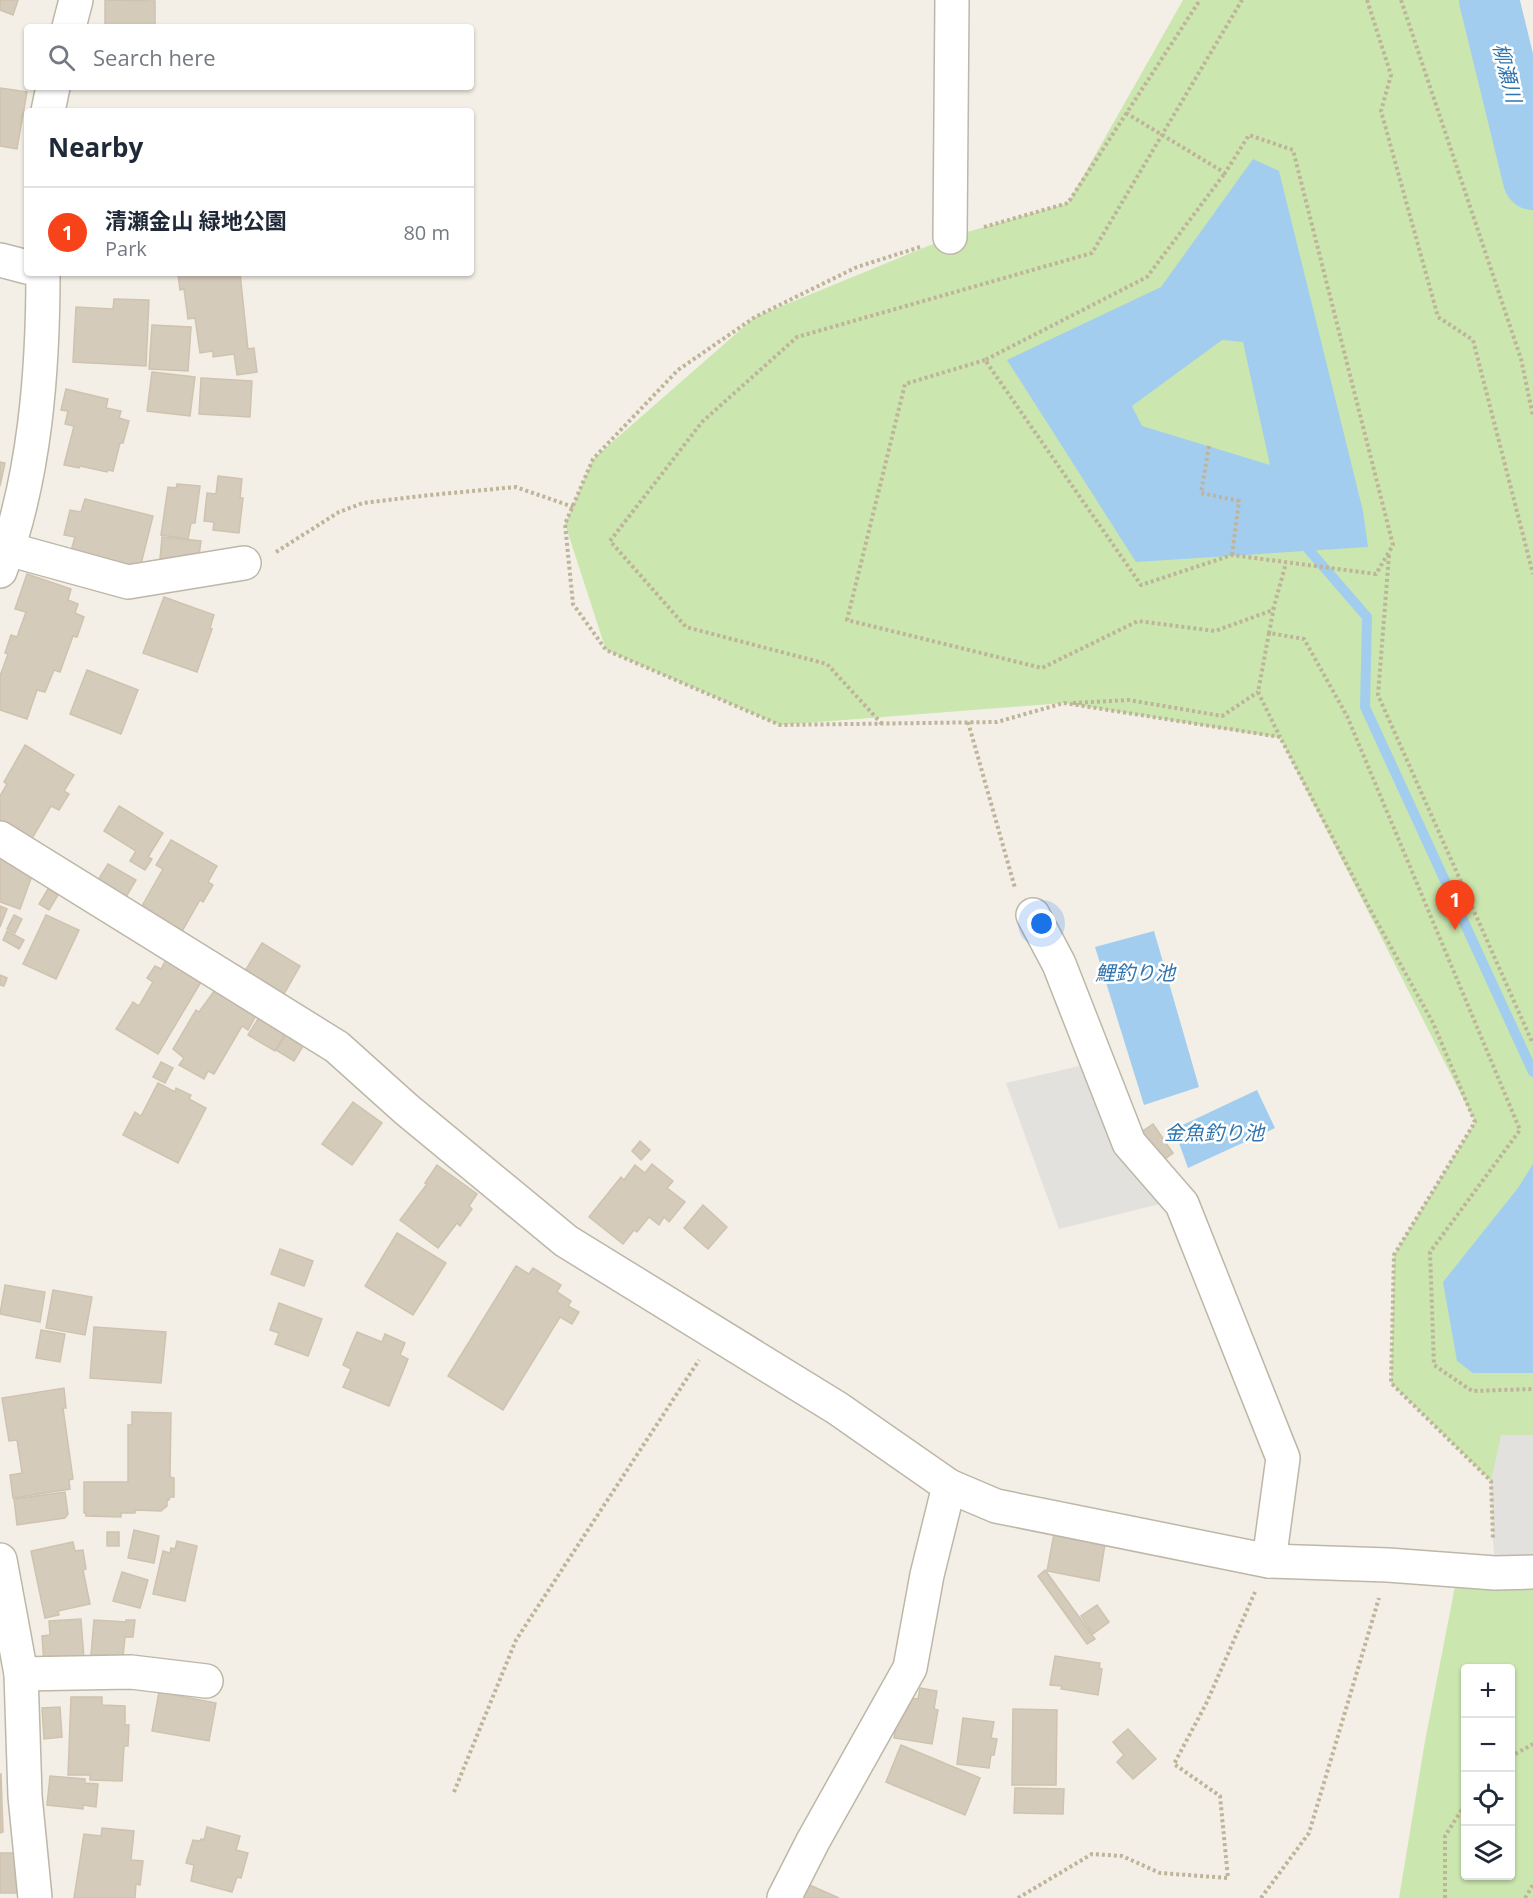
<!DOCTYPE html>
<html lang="en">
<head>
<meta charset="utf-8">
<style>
  :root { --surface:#fff; --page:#f2f2f3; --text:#1f2937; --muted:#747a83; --line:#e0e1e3; --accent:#f64319 }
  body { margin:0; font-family:"Open Sans","Noto Sans JP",sans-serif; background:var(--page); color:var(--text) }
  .controls { position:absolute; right:18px; bottom:18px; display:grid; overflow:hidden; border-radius:6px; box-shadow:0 2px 4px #0004 }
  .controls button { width:54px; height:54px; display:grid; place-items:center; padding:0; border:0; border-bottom:2px solid var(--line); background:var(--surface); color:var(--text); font:30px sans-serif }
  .you { position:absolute; left:1042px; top:924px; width:21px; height:21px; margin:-15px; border:4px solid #fff; border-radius:50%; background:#1a73e8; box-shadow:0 0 0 9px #1a73e833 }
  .badge { display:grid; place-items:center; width:39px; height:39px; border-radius:50%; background:var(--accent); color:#fff; font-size:20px; font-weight:700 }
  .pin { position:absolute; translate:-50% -50px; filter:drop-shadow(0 2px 3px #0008) }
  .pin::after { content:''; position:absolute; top:32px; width:21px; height:18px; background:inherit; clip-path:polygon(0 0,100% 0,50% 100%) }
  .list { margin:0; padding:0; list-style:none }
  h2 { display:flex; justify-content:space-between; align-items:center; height:78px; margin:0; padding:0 24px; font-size:26px }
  h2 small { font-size:20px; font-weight:400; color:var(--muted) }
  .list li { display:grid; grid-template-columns:39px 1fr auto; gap:18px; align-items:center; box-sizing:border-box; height:90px; padding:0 24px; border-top:2px solid var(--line) }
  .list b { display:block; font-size:22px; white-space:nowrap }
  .list p { margin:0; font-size:20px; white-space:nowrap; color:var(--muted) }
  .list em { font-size:20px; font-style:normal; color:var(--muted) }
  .icon { flex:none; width:33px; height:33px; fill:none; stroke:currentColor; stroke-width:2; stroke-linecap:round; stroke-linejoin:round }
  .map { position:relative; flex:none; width:1533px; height:1898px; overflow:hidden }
  .search { position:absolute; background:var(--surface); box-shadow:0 2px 4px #0004; left:24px; top:24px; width:450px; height:66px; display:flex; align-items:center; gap:15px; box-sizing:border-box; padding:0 21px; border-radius:6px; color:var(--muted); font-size:22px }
  .panel { position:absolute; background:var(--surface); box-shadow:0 2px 4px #0004; left:24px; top:108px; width:450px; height:168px; border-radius:6px }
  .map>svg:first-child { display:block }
  .green { fill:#cbe6af; fill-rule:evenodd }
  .parking { fill:#e3e1de }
  .water { fill:#a3cdef; fill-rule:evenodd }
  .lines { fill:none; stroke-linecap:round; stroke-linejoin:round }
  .stream { stroke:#a3cdef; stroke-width:10 }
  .river { stroke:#a3cdef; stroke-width:60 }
  .building { fill:#d4cbbb; stroke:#cfc3af; stroke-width:1.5 }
  .minor-casing { stroke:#beb7a8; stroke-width:36 }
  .path { stroke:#bfb49a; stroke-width:4; stroke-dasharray:3 3; stroke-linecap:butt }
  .minor { stroke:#fff; stroke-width:33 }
  .labels { text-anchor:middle; stroke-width:5; stroke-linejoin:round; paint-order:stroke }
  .water-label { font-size:20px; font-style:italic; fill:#3075af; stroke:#fff }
</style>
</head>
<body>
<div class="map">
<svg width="1533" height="1898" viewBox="0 0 1533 1898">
  <rect width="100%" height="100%" fill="#f3efe6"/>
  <!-- green -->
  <path class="green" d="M 1183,0 L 1493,0 L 1533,149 L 1533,1898 L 1399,1898 L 1425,1741 L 1457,1576 L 1495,1578 L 1491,1481 L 1391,1383 L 1394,1255 L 1475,1122 L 1280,738 L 1064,703 L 780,725 L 606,650 L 565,524 L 593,459 L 755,317 L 950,237 L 1068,203 ZM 1466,1668 L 1510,1668 L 1510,1876 L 1466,1876 Z"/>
  <!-- parking -->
  <g class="parking">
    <path d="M 1092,1063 L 1168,1202 L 1059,1229 L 1006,1083 Z"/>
    <path d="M 1501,1435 L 1533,1435 L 1533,1572 L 1495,1573 L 1491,1481 Z"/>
  </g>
  <!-- water -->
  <g class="water">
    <path d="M 1253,159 L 1279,171 L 1363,511 L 1368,547 L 1136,562 L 1007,360 L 1161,287 ZM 1222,340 L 1243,342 L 1270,465 L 1142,426 L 1132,406 Z"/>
    <path d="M 1154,931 L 1199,1087 L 1144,1105 L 1095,947 Z"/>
    <path d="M 1257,1090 L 1275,1128 L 1188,1168 L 1174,1129 Z"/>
    <path d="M 1533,1164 L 1533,1373 L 1473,1373 L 1457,1361 L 1443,1282 L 1518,1188 Z"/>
  </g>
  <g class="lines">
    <!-- stream -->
    <path class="stream" d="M 1309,550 L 1367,617 L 1365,707 L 1533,1072"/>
    <!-- river -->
    <path class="river" d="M 1489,0 L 1533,180"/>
  </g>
  <!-- building -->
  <g class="building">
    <path d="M 0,0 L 18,0 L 13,15 L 0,10 Z"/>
    <path d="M 105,0 L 155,1 L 155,27 L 105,27 Z"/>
    <path d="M 0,88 L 27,92 L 17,149 L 0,146 Z"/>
    <path d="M 186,273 L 240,273 L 248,349 L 254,348 L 257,372 L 237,375 L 234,354 L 213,357 L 213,351 L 200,353 L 195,318 L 188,319 L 184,289 L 180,290 L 178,274 Z"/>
    <path d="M 114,299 L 149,300 L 146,366 L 73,362 L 76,307 L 113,309 Z"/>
    <path d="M 152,325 L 191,327 L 188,371 L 149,369 Z"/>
    <path d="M 152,372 L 195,377 L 190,416 L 147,411 Z"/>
    <path d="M 201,378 L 252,381 L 250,417 L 199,414 Z"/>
    <path d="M 66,389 L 108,399 L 106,408 L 121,411 L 119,418 L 129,421 L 123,443 L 120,443 L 113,471 L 108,470 L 107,472 L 80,466 L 79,468 L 64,465 L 74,426 L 65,424 L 68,411 L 61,410 Z"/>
    <path d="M 0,462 L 5,463 L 0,486 Z"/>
    <path d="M 218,476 L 242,479 L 240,498 L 243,498 L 239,533 L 213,530 L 214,522 L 204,521 L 207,493 L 216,494 Z"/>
    <path d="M 177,484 L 200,486 L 195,523 L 191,523 L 188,539 L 161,535 L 168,487 L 176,488 Z"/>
    <path d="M 85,499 L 153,516 L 140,568 L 71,551 L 75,537 L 64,535 L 70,510 L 81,512 Z"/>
    <path d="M 162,537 L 201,541 L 198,563 L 160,559 Z"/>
    <path d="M 27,574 L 71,589 L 68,600 L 78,604 L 75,613 L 84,617 L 77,637 L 73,636 L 60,672 L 54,670 L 45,692 L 37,690 L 27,719 L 0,710 L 0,676 L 8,654 L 5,653 L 11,635 L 17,637 L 26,612 L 15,609 Z"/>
    <path d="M 164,597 L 214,615 L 210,628 L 212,629 L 197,672 L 143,653 Z"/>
    <path d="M 87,670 L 138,690 L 121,734 L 70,714 Z"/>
    <path d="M 25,745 L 74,775 L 64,791 L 69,794 L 59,810 L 51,806 L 30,842 L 0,823 L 0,796 L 7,784 L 4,782 Z"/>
    <path d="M 119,806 L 163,833 L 148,857 L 152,859 L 145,870 L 130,861 L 136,851 L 104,831 Z"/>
    <path d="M 171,840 L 217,866 L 208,882 L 213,885 L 203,902 L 200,900 L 181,933 L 142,911 L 144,905 L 143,904 L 163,869 L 156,865 Z"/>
    <path d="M 0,857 L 12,862 L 11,866 L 33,873 L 20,909 L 0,902 Z"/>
    <path d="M 108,864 L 136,880 L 126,897 L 98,880 Z"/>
    <path d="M 48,889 L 58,895 L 49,910 L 39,904 Z"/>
    <path d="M 0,906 L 7,909 L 0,927 Z"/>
    <path d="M 14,915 L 22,919 L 15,933 L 7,929 Z"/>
    <path d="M 46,915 L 79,930 L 56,979 L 23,964 Z"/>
    <path d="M 7,931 L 24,940 L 19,949 L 3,940 Z"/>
    <path d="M 262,943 L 300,966 L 284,994 L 245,971 Z"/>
    <path d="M 168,956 L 204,977 L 158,1054 L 116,1029 L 133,1002 L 139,1006 L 153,982 L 147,978 L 155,966 L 161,969 Z"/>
    <path d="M 0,975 L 7,978 L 4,986 L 0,985 Z"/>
    <path d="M 215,990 L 257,1014 L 248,1030 L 242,1026 L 214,1074 L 208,1071 L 204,1079 L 179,1065 L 184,1058 L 173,1049 L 196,1010 L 199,1012 Z"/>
    <path d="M 261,1014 L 287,1030 L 275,1051 L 248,1035 Z"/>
    <path d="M 287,1033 L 305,1043 L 294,1061 L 276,1050 Z"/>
    <path d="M 161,1062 L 173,1068 L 165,1083 L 153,1077 Z"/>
    <path d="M 158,1083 L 175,1092 L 176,1088 L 191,1095 L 189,1099 L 206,1108 L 178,1163 L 123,1135 L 135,1112 L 141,1116 Z"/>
    <path d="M 353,1102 L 382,1123 L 352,1165 L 322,1144 Z"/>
    <path d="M 1153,1124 L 1173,1153 L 1161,1162 L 1140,1133 Z"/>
    <path d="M 640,1141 L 650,1150 L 641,1160 L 632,1151 Z"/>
    <path d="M 652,1164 L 673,1181 L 667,1188 L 685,1202 L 669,1222 L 664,1217 L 659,1225 L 649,1217 L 637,1232 L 634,1230 L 623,1244 L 589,1217 L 621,1177 L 624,1180 L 635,1165 L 645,1173 Z"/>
    <path d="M 437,1165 L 477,1194 L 469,1206 L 472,1209 L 460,1226 L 457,1223 L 438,1248 L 400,1220 L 427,1184 L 425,1183 Z"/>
    <path d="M 703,1205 L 727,1227 L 708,1249 L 684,1228 Z"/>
    <path d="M 397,1233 L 446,1263 L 413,1315 L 365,1286 Z"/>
    <path d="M 280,1249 L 313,1261 L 304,1286 L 271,1274 Z"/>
    <path d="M 516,1266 L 529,1274 L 533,1268 L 561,1285 L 557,1292 L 571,1301 L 568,1306 L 579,1312 L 572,1324 L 560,1317 L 503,1410 L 448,1376 Z"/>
    <path d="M 5,1285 L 45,1292 L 40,1322 L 0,1314 Z"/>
    <path d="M 53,1290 L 92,1297 L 85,1335 L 46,1328 Z"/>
    <path d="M 279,1303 L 322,1319 L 308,1356 L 275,1344 L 279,1333 L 270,1330 Z"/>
    <path d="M 94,1327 L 166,1332 L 161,1383 L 90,1378 Z"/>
    <path d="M 41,1330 L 65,1334 L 60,1362 L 36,1358 Z"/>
    <path d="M 357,1332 L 382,1342 L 385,1334 L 405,1343 L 400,1355 L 408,1359 L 389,1406 L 343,1387 L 351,1369 L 343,1365 Z"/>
    <path d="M 64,1388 L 66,1408 L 63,1408 L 73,1479 L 69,1480 L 70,1489 L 13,1498 L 10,1475 L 22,1473 L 17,1440 L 9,1441 L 2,1398 Z"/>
    <path d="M 132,1412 L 171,1413 L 170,1477 L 174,1478 L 174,1497 L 170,1497 L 169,1500 L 167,1500 L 167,1506 L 161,1511 L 135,1510 L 135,1513 L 121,1513 L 121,1517 L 86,1516 L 86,1513 L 84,1513 L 84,1482 L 128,1482 L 128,1425 L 132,1425 Z"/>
    <path d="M 65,1492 L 68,1514 L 65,1518 L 17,1525 L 14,1499 Z"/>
    <path d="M 134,1530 L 159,1536 L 154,1563 L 128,1558 Z"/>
    <rect x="107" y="1532" width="12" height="14"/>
    <path d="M 1054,1534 L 1105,1544 L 1099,1581 L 1047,1571 Z"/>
    <path d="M 177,1541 L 197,1546 L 185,1601 L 153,1594 L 163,1551 L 170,1553 L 171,1548 L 175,1549 Z"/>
    <path d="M 73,1542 L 75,1551 L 83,1550 L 86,1569 L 83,1570 L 90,1604 L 58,1611 L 59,1615 L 45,1618 L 31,1551 Z"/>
    <path d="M 1045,1570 L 1095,1639 L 1087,1644 L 1038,1576 Z"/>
    <path d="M 122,1572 L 148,1580 L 140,1608 L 113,1601 Z"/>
    <path d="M 1097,1605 L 1109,1622 L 1093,1634 L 1081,1616 Z"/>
    <path d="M 81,1619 L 84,1658 L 44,1664 L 42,1636 L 50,1635 L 49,1621 Z"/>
    <path d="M 94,1620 L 126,1622 L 126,1620 L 135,1620 L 133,1637 L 125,1637 L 123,1657 L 91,1655 Z"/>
    <path d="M 1055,1656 L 1100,1663 L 1099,1668 L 1102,1669 L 1098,1695 L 1061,1689 L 1062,1686 L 1050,1685 Z"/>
    <path d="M 920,1688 L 937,1691 L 934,1709 L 938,1710 L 932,1744 L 894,1738 L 897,1718 L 901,1718 L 903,1709 L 907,1709 L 909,1698 L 918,1699 Z"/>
    <path d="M 159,1692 L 216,1703 L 209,1741 L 152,1731 Z"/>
    <path d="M 71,1697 L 102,1697 L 102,1705 L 125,1706 L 125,1725 L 129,1725 L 128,1746 L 124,1746 L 122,1781 L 90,1780 L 90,1775 L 68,1775 Z"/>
    <path d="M 60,1707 L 62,1737 L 44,1739 L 42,1708 Z"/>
    <path d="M 1013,1709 L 1057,1710 L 1056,1785 L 1012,1785 Z"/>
    <path d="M 963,1718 L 994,1722 L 991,1738 L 997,1739 L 994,1755 L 991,1755 L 989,1768 L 957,1764 Z"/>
    <path d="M 1128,1729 L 1156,1759 L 1133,1779 L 1117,1762 L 1124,1755 L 1113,1742 Z"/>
    <path d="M 901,1745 L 980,1778 L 965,1815 L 886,1782 Z"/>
    <path d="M 1,1774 L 3,1832 L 0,1833 L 0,1775 Z"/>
    <path d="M 50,1776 L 85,1779 L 85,1783 L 98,1784 L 96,1807 L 83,1805 L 83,1809 L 47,1805 Z"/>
    <path d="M 1015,1788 L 1064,1789 L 1063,1814 L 1014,1813 Z"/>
    <path d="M 207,1827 L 240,1836 L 236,1850 L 248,1853 L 241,1878 L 237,1877 L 232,1892 L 191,1881 L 194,1865 L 186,1863 L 193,1840 L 200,1841 L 201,1839 L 204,1840 Z"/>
    <path d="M 102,1828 L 134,1831 L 131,1860 L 143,1861 L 140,1885 L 136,1884 L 135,1898 L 74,1898 L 84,1834 L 101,1836 Z"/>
    <rect x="0" y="1853" width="17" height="40"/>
    <path d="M 805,1883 L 839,1898 L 798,1898 Z"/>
  </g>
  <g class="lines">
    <defs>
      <g id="minor">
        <path d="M 69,27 L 76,0"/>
        <path d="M 48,111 L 53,87"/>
        <path d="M 950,237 L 952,0"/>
        <path d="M 0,260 L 27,267"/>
        <path d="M 8,549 L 128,582 L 244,563"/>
        <path d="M 0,571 C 35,479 43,371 43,273"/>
        <path d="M 0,838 L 337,1047 L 406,1109 L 566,1241 L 837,1408 L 949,1486 L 996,1506 L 1269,1561 L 1388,1565 L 1495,1573 L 1533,1572"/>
        <path d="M 1033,915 L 1059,964 L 1129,1143 L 1182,1204 L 1283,1458 L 1269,1561"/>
        <path d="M 0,1560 L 21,1674 L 25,1796 L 35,1898"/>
        <path d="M 21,1674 L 131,1672 L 206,1681"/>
        <path d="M 784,1898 L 813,1841 L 910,1668 L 927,1575 L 949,1486"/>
      </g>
    </defs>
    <!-- minor casing -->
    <use href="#minor" class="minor-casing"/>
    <!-- path -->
    <g class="path">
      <path d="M 1367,0 L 1391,75 L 1381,111 L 1438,317 L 1473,340 L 1533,574"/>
      <path d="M 1401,0 L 1521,359 L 1533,416"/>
      <path d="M 1126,113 L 1225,173 L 1249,135 L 1293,150 L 1393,545 L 1376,574 L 1232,555 L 1141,585 L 985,360 L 1147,277 L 1225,173"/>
      <path d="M 984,227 L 1068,203 L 1200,0"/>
      <path d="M 920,247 L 857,267 L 755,317 L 678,370 L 593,459 L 565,524 L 573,604 L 606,650 L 780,725 L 997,722 L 1064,703 L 1280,737 L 1372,913 L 1433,1023 L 1475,1122 L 1394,1255 L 1391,1383 L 1491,1481 L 1493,1539"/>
      <path d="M 985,360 L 905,384 L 847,620 L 1042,668 L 1138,621 L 1215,631 L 1273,610 L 1286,563"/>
      <path d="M 1209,446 L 1201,493 L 1239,501 L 1232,555"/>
      <path d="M 276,552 L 339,512 L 363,503 L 430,495 L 516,487 L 573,507"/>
      <path d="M 1389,555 L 1378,695 L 1533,1044"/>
      <path d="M 1274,607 L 1269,633 L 1304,639 L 1347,716 L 1520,1130 L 1430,1252 L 1434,1365 L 1472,1391 L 1533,1389"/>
      <path d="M 1269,633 L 1258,692 L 1280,737"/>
      <path d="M 1073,703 L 1129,700 L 1222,716 L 1258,692"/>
      <path d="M 968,722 L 1015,888"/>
      <path d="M 882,724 L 827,664 L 686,627 L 610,541 L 702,422 L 797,337 L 1092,253 L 1242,0"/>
      <path d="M 1510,1757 L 1533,1744"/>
      <path d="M 454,1792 L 516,1640 L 699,1360"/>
      <path d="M 1018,1898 L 1092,1854 L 1122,1856 L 1160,1873 L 1228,1878 L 1220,1796 L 1174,1764 L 1206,1704 L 1255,1592"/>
      <path d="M 1261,1898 L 1309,1833 L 1379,1598"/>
      <path d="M 1445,1898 L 1445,1836 L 1466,1803"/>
      <path d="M 1525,1898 L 1533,1885"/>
    </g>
    <!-- minor -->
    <use href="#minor" class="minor"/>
  </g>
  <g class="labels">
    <!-- water labels -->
    <g class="water-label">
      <text transform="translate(1507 73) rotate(76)" y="7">柳瀬川</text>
      <text x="1135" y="980">鯉釣り池</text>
      <text x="1214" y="1140">金魚釣り池</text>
    </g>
  </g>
</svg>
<div class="controls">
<button>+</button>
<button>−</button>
<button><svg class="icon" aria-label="locate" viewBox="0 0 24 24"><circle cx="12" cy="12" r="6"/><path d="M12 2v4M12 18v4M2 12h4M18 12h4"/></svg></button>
<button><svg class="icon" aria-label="layers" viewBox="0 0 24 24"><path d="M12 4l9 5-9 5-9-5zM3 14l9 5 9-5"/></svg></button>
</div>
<div class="you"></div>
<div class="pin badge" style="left:1455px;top:930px">1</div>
<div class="search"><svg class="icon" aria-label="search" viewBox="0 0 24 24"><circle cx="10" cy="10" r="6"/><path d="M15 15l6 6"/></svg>Search here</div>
<section class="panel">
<h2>Nearby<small></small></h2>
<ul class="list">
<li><span class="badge">1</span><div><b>清瀬金山 緑地公園</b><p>Park</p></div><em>80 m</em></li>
</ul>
</section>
</div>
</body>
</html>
